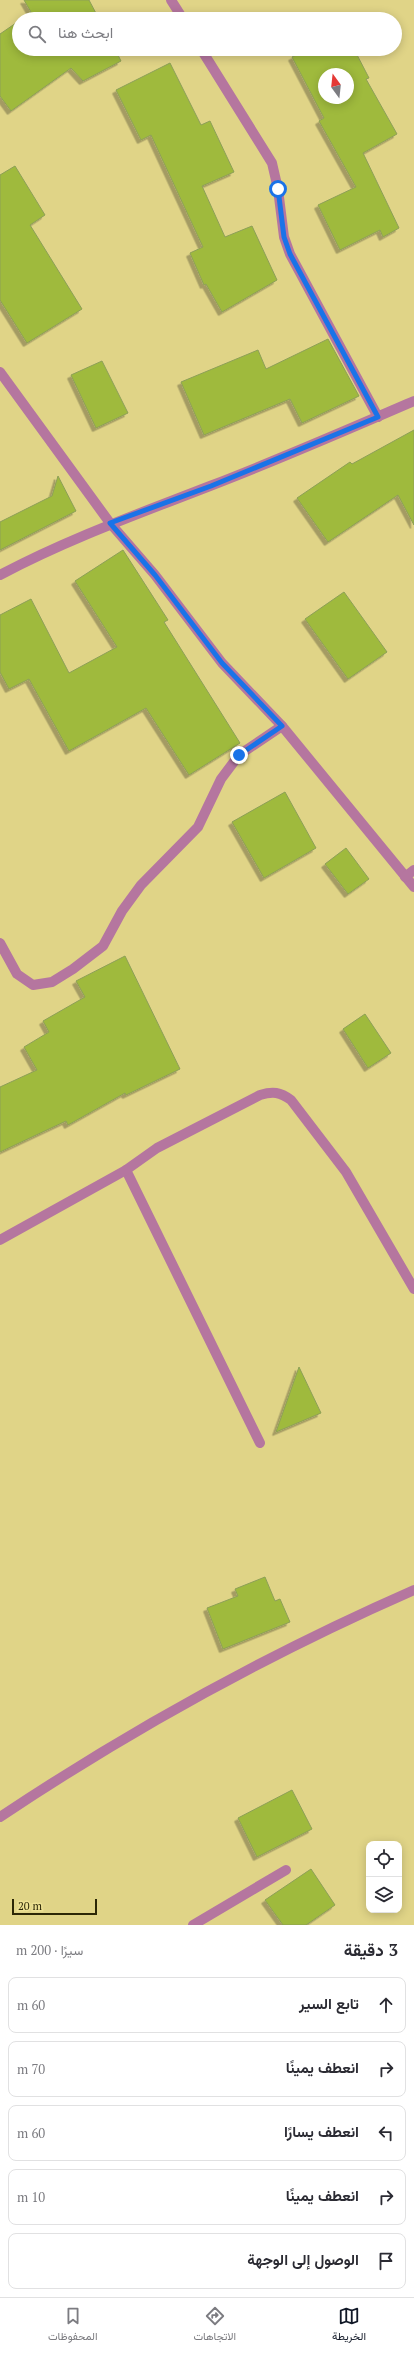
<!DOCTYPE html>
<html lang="ar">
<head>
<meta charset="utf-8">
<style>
  :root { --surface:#fff; --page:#f7f7f7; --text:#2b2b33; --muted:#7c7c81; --line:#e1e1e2; --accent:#111827 }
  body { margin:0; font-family:"PT Serif",Vazirmatn,serif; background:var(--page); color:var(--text); direction:rtl }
  .controls { position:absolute; right:12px; bottom:12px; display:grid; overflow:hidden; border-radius:8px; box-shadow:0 2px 10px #0003 }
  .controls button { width:36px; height:36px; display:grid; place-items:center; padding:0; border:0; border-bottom:1px solid var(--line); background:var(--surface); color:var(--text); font:20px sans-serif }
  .compass { position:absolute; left:318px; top:68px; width:36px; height:36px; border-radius:50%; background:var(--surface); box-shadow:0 2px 10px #0003; rotate:345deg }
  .scale { position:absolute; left:12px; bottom:10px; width:85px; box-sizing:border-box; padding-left:4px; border:2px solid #2c2706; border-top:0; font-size:11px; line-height:14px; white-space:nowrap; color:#2c2706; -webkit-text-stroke:3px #ede193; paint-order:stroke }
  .stop { position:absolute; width:12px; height:12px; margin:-9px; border:3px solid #1a73e8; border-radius:50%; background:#fff }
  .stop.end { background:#1a73e8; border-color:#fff; box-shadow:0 1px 4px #0008 }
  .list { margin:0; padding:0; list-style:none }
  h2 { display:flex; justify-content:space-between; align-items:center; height:52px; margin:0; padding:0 16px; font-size:17px }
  h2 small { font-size:13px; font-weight:400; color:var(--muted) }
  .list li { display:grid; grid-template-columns:26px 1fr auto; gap:12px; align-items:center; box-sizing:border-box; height:56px; margin:0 8px 8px; padding:0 8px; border:1px solid var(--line); border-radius:8px }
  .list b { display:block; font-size:15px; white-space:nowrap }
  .list em { font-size:13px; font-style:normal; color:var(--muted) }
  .icon { flex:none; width:22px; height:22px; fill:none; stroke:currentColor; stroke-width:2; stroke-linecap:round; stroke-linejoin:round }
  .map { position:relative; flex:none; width:414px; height:1925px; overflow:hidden; direction:ltr }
  .search { position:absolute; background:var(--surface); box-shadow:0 2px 10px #0003; left:12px; right:12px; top:12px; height:44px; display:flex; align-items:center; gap:10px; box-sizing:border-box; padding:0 14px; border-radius:22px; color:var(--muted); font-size:15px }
  .sheet { height:372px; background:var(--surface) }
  nav { display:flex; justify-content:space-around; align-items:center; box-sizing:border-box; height:56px; border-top:1px solid var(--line); background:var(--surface); font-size:11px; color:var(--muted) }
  nav a { display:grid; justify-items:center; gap:2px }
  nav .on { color:var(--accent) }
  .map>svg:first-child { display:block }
  .building { fill:#9fba3e; stroke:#8d9f57; fill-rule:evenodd; filter:url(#shadow) }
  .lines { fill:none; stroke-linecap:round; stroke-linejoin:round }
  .street { stroke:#b5769f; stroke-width:10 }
  .route { stroke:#1a73e8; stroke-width:5 }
</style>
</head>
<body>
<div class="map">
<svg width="414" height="1925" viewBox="0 0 414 1925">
  <defs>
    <filter id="shadow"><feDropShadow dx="-3.5" dy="3.5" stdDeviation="0" flood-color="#0004"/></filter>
  </defs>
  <rect width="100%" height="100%" fill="#e0d487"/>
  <!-- building -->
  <g class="building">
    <path d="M 24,0 L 89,0 L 99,19 L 21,19 L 31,12 Z"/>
    <path d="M 19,21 L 19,49 L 115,49 L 121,61 L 83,81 L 71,68 L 11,111 L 0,96 L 0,34 Z"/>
    <path d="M 308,49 L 354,49 L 369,78 L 366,79 L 397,134 L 363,153 L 399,228 L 383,237 L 380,230 L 340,250 L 318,205 L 356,187 L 319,121 L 324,118 L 292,57 ZM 324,74 L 348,74 L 348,98 L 324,98 Z"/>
    <path d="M 170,63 L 201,125 L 210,121 L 234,172 L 202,186 L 225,237 L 252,226 L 277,280 L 222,312 L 206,284 L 204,285 L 190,253 L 203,247 L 151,135 L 141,140 L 116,90 Z"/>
    <path d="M 15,166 L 45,215 L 30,225 L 82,309 L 27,343 L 0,300 L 0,175 Z"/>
    <path d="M 328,339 L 359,396 L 302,423 L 290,399 L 204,435 L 181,382 L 258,350 L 266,369 Z"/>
    <path d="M 102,361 L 128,413 L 96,428 L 71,375 Z"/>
    <path d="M 414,430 L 414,525 L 398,495 L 328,542 L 297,498 L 350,462 L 352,464 Z"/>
    <path d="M 58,476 L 76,511 L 0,550 L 0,522 L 52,496 Z"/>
    <path d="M 123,550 L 168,620 L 164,622 L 240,743 L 189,775 L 146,708 L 69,751 L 29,679 L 9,689 L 0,672 L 0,615 L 31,599 L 69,673 L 117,647 L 75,581 Z"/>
    <path d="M 344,592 L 387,652 L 348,679 L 305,619 Z"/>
    <path d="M 285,792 L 316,848 L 264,878 L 232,822 Z"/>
    <path d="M 346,848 L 369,879 L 348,894 L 325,864 Z"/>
    <path d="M 125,956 L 180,1069 L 126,1095 L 125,1093 L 68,1125 L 66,1121 L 0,1152 L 0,1087 L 37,1070 L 24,1047 L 49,1032 L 43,1021 L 85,997 L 76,981 Z"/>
    <path d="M 365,1014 L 391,1053 L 368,1068 L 343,1029 Z"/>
    <path d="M 299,1367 L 321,1413 L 276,1432 Z"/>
    <path d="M 265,1577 L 275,1601 L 280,1599 L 290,1622 L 223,1649 L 207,1608 L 238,1596 L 235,1589 Z"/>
    <path d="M 292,1790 L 312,1829 L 257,1857 L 238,1818 Z"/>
    <path d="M 311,1869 L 335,1905 L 306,1925 L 283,1925 L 265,1900 Z"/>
  </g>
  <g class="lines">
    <!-- street -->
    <g class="street">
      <path d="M 171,0 L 183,19"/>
      <path d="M 201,49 L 272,163 L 278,189 L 284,237 L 290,254 L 378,417"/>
      <path d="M 0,372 L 110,523 L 155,575 L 222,663 L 282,726 L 414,887"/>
      <path d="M 0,575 C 68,539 138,514 210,486 C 278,460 347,430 414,401"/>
      <path d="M 405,877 L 414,870"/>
      <path d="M 0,943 L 17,974 L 33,985 L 52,982 L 73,969 L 103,946 L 122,911 L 141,885 L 198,827 L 221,779 L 239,755 L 282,726"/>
      <path d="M 126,1170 L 260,1443"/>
      <path d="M 0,1240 L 126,1170 L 157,1148 L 260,1095 C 273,1091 280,1092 291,1100 L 346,1172 L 414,1289"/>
      <path d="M 0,1817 C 132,1729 268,1654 414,1590"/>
      <path d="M 193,1925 L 286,1870"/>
    </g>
  </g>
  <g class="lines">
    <!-- route -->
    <path class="route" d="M 239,755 L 282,726 L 222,663 L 155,575 L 110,523 L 211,486 L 378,417 L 290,254 L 284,237 L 278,189"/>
  </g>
</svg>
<div class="controls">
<button><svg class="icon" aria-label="locate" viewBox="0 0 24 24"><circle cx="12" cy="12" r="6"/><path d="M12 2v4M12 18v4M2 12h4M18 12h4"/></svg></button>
<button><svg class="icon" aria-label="layers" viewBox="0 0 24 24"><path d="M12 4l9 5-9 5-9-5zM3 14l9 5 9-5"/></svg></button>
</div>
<svg class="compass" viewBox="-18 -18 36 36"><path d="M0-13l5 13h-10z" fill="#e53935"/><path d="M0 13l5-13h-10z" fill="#7c7c81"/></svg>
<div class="scale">20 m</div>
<div class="stop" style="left:278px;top:189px"></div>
<div class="stop end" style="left:239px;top:755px"></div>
<div class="search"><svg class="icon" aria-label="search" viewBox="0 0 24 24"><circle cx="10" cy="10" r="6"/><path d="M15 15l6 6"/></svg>ابحث هنا</div>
</div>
<section class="sheet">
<h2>3 دقيقة<small>سيرًا · 200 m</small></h2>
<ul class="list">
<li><svg class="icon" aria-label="ahead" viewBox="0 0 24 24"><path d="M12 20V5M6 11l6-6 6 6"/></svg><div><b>تابع السير</b></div><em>60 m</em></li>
<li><svg class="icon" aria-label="right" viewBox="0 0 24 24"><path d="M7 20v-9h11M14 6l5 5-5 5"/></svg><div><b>انعطف يمينًا</b></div><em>70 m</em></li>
<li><svg class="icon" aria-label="left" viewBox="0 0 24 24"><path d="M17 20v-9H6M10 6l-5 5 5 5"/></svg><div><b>انعطف يسارًا</b></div><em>60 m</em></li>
<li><svg class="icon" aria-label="right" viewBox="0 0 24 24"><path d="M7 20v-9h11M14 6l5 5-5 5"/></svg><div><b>انعطف يمينًا</b></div><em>10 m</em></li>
<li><svg class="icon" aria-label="arrive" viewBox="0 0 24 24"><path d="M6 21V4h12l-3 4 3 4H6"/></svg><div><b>الوصول إلى الوجهة</b></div></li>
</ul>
</section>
<nav>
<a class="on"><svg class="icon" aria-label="map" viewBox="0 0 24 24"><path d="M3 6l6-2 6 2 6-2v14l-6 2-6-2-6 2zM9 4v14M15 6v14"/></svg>الخريطة</a>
<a><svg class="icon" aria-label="directions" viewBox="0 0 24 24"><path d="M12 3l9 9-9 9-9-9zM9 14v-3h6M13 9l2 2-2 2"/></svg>الاتجاهات</a>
<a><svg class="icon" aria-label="saved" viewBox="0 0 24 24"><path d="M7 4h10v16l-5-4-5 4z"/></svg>المحفوظات</a>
</nav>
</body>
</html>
